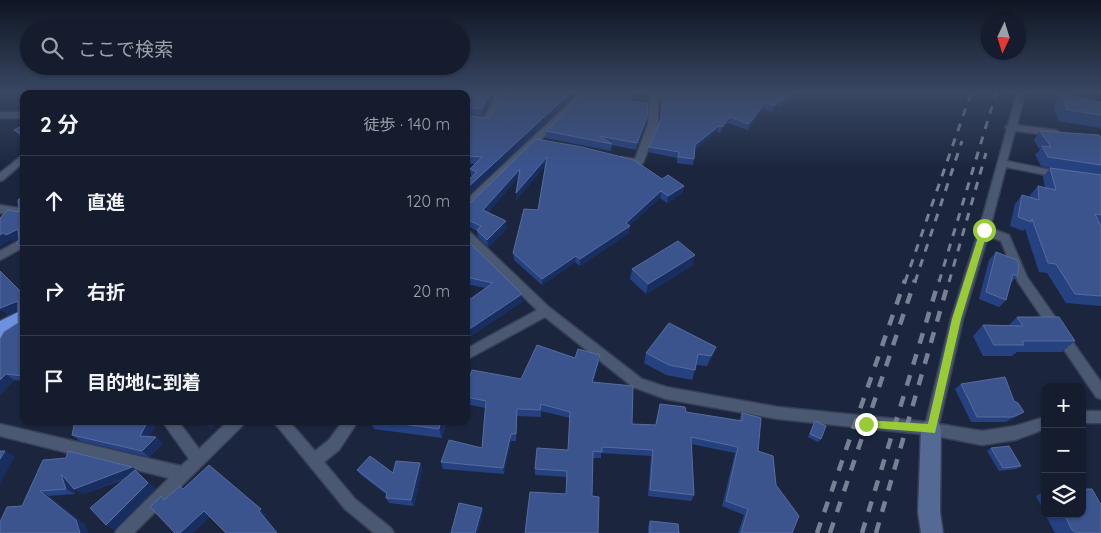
<!DOCTYPE html>
<html lang="ja">
<head>
<meta charset="utf-8">
<style>
  :root { --surface:#141c2e; --page:#1d2536; --text:#f1f3f6; --muted:#9da1aa; --line:#333a4a }
  body { margin:0; font-family:Quicksand,"Noto Sans JP",sans-serif; background:var(--page); color:var(--text) }
  .controls { position:absolute; right:15px; bottom:15px; display:grid; overflow:hidden; border-radius:10px; box-shadow:0 1px 4px #0004 }
  .controls button { width:45px; height:45px; display:grid; place-items:center; padding:0; border:0; border-bottom:1px solid var(--line); background:var(--surface); color:var(--text); font:25px sans-serif }
  .compass { position:absolute; left:981px; top:15px; width:45px; height:45px; border-radius:50%; background:var(--surface); box-shadow:0 1px 4px #0004; rotate:184deg }
  .stop { position:absolute; width:15px; height:15px; margin:-11px; border:4px solid #99cb36; border-radius:50%; background:#fff }
  .stop.end { background:#99cb36; border-color:#fff; box-shadow:0 1px 5px #0008 }
  .list { margin:0; padding:0; list-style:none }
  h2 { display:flex; justify-content:space-between; align-items:center; height:65px; margin:0; padding:0 20px; font-size:21px }
  h2 small { font-size:16px; font-weight:400; color:var(--muted) }
  .list li { display:grid; grid-template-columns:32px 1fr auto; gap:15px; align-items:center; box-sizing:border-box; height:90px; padding:0 20px; border-top:1px solid var(--line) }
  .list b { display:block; font-size:19px; white-space:nowrap }
  .list em { font-size:16px; font-style:normal; color:var(--muted) }
  .icon { flex:none; width:28px; height:28px; fill:none; stroke:currentColor; stroke-width:2; stroke-linecap:round; stroke-linejoin:round }
  .map { position:relative; flex:none; width:1101px; height:533px; overflow:hidden }
  .search { position:absolute; background:var(--surface); box-shadow:0 1px 4px #0004; left:20px; top:20px; width:450px; height:55px; display:flex; align-items:center; gap:12px; box-sizing:border-box; padding:0 18px; border-radius:28px; color:var(--muted); font-size:19px }
  .panel { position:absolute; background:var(--surface); box-shadow:0 1px 4px #0004; left:20px; top:90px; width:450px; height:335px; border-radius:10px }
  .map>svg:first-child { display:block }
  .lines { fill:none; stroke-linecap:round; stroke-linejoin:round }
  .street-casing { stroke:#374054; stroke-width:3 }
  .secondary-casing { stroke:#374054; stroke-width:3 }
  .highway-casing { stroke:#374054; stroke-width:3 }
  .street { fill:#4a5872; fill-rule:evenodd }
  .secondary { fill:#546993; fill-rule:evenodd }
  .highway { fill:#6c92df; fill-rule:evenodd }
  .rail-far1 { stroke:#788194; stroke-width:3; stroke-dasharray:8 8; stroke-linecap:butt }
  .rail { stroke:#788194; stroke-width:4.5; stroke-dasharray:11 11; stroke-linecap:butt }
  .wall { fill:#264180 }
  .shaded-wall { fill:#192e60 }
  .building { fill:#3b548e; stroke:#566c9f }
  .route { fill:#99cb36 }
</style>
</head>
<body>
<div class="map">
<svg width="1101" height="533" viewBox="0 0 1101 533">
  <rect width="100%" height="100%" fill="#1b263e"/>
  <g class="lines">
    <defs>
      <g id="street">
        <path d="M 497,93 L 530,93 L 526,96 L 504,96 L 490,123 L 466,121 L 466,115 L 484,118 Z"/>
        <path d="M 580,93 L 589,93 L 470,209 L 466,210 L 466,200 Z"/>
        <path d="M 655,93 L 668,93 L 658,100 L 658,124 L 643,163 L 638,166 L 621,161 L 621,157 L 635,159 L 648,124 L 650,100 Z"/>
        <path d="M 1017,93 L 1025,93 L 1017,125 L 1056,130 L 1061,133 L 1056,136 L 1015,131 L 1007,161 L 1061,172 L 1066,175 L 1061,178 L 1006,167 L 990,228 L 1009,235 L 1027,277 L 1101,382 L 1101,399 L 1096,397 L 1018,282 L 1001,241 L 988,236 L 963,319 L 939,424 L 982,431 L 1015,426 L 1045,417 L 1045,429 L 1015,440 L 982,445 L 931,435 L 778,419 L 666,399 L 633,387 L 545,317 L 466,360 L 466,349 L 537,310 L 466,242 L 466,231 L 470,232 L 550,308 L 642,379 L 666,387 L 778,407 L 926,422 L 951,319 L 979,230 L 1007,129 L 1005,127 L 1008,125 Z"/>
        <rect x="0" y="112" width="24" height="6"/>
        <path d="M 24,154 L 24,162 L 3,180 L 0,181 L 0,173 Z"/>
        <path d="M 0,205 L 24,209 L 24,217 L 0,213 Z"/>
        <path d="M 24,238 L 24,247 L 0,260 L 0,251 Z"/>
        <rect x="1082" y="411" width="19" height="12"/>
        <path d="M 162,421 L 178,421 L 199,449 L 228,421 L 245,421 L 243,425 L 134,533 L 115,533 L 118,528 L 169,478 L 0,436 L 0,424 L 181,466 L 189,459 Z"/>
        <path d="M 273,421 L 289,421 L 315,451 L 329,440 L 343,421 L 358,421 L 339,450 L 324,462 L 355,499 L 391,528 L 394,533 L 374,533 L 345,509 Z"/>
      </g>
      <path id="secondary" d="M 931,420 L 938,422 L 941,429 L 940,512 L 943,533 L 921,533 L 918,512 L 921,429 L 924,422 Z"/>
      <path id="highway" d="M 24,309 L 24,330 L 0,343 L 0,321 Z"/>
    </defs>
    <!-- street casing -->
    <use href="#street" class="street-casing"/>
    <!-- secondary casing -->
    <use href="#secondary" class="secondary-casing"/>
    <!-- highway casing -->
    <use href="#highway" class="highway-casing"/>
    <!-- street -->
    <use href="#street" class="street"/>
    <!-- secondary -->
    <use href="#secondary" class="secondary"/>
    <!-- highway -->
    <use href="#highway" class="highway"/>
    <!-- rail-far1 -->
    <g class="rail-far1">
      <path d="M 905,282 L 971,93"/>
      <path d="M 915,282 L 962,141"/>
      <path d="M 939,282 L 996,93"/>
      <path d="M 949,282 L 986,153"/>
    </g>
    <!-- rail -->
    <g class="rail">
      <path d="M 817,533 L 905,280"/>
      <path d="M 830,533 L 915,280"/>
      <path d="M 862,533 L 939,280"/>
      <path d="M 876,533 L 949,280"/>
    </g>
  </g>
  <!-- wall -->
  <g class="wall">
    <path d="M 88,93 L 171,93 L 170,94 Z"/>
    <path d="M 193,93 L 496,93 L 483,116 L 466,114 L 466,94 Z"/>
    <path d="M 503,93 L 578,93 L 466,197 L 472,176 L 471,176 L 470,169 L 475,164 L 466,163 L 466,116 L 489,118 Z"/>
    <path d="M 584,93 L 639,93 L 632,101 L 647,117 L 646,124 L 636,150 L 612,145 L 611,151 L 546,138 L 546,131 Z"/>
    <path d="M 1062,95 L 1101,102 L 1101,128 L 1058,121 L 1054,106 Z"/>
    <path d="M 795,97 L 781,107 L 778,105 L 772,112 L 763,108 L 748,130 L 728,123 L 720,133 L 717,131 L 695,150 L 693,165 L 677,163 L 677,158 L 648,152 L 649,147 L 660,120 L 662,101 Z"/>
    <path d="M 24,125 L 24,139 L 20,137 L 14,130 Z"/>
    <path d="M 1040,131 L 1101,137 L 1101,306 L 1066,303 L 1047,273 L 1039,272 L 1025,229 L 1023,231 L 1010,226 L 1015,204 L 1022,195 L 1030,197 L 1030,195 L 1038,186 L 1045,188 L 1043,177 L 1050,168 L 1041,166 L 1035,155 L 1040,150 L 1034,140 Z"/>
    <path d="M 536,139 L 684,186 L 682,193 L 667,203 L 660,198 L 629,226 L 630,226 L 629,233 L 580,266 L 575,262 L 542,285 L 514,260 L 513,253 L 538,210 L 545,166 L 516,200 L 516,193 L 518,178 L 488,212 L 507,228 L 488,247 L 478,237 L 477,231 L 466,225 L 466,203 L 470,203 Z"/>
    <path d="M 466,239 L 523,301 L 469,337 L 467,336 L 466,336 L 466,302 L 486,288 L 466,284 Z"/>
    <path d="M 996,252 L 1017,276 L 1011,283 L 1006,300 L 999,307 L 979,299 L 989,260 Z"/>
    <path d="M 693,265 L 646,294 L 630,279 L 632,269 Z"/>
    <path d="M 0,271 L 24,294 L 24,381 L 14,380 L 0,395 L 18,323 L 18,311 L 8,315 L 0,309 Z"/>
    <path d="M 1017,317 L 1075,341 L 1062,352 L 1017,352 L 1012,356 L 983,356 L 973,336 L 983,325 L 1009,325 Z"/>
    <path d="M 716,347 L 712,357 L 707,366 L 696,365 L 695,370 L 692,380 L 666,375 L 644,363 L 646,353 Z"/>
    <path d="M 600,355 L 599,363 L 593,383 L 632,424 L 655,425 L 660,404 L 686,412 L 739,420 L 742,413 L 758,451 L 776,485 L 792,533 L 738,533 L 744,515 L 722,506 L 735,453 L 691,444 L 694,495 L 691,501 L 648,496 L 651,456 L 601,453 L 601,458 L 593,458 L 566,494 L 567,477 L 535,475 L 535,469 L 568,450 L 570,418 L 541,411 L 541,417 L 517,416 L 516,441 L 511,441 L 504,474 L 443,469 L 441,462 L 482,448 L 485,408 L 466,404 L 466,388 L 521,379 L 575,358 Z"/>
    <path d="M 961,384 L 1014,401 L 1024,412 L 1016,417 L 1006,422 L 971,422 L 955,389 Z"/>
    <path d="M 75,421 L 149,421 L 155,427 L 149,437 L 163,443 L 149,457 L 80,441 L 72,435 Z"/>
    <path d="M 370,421 L 447,421 L 442,438 L 374,429 Z"/>
    <path d="M 815,421 L 821,439 L 818,442 L 808,437 L 813,425 Z"/>
    <path d="M 991,448 L 1021,466 L 1016,469 L 999,471 L 987,451 Z"/>
    <path d="M 66,458 L 132,467 L 140,473 L 139,473 L 155,489 L 115,530 L 106,525 L 125,479 L 83,494 L 73,488 L 75,494 L 49,496 L 85,525 L 88,533 L 0,533 L 22,506 Z"/>
    <path d="M 420,463 L 422,469 L 414,506 L 389,503 L 386,498 L 387,495 L 361,475 L 357,470 L 393,473 Z"/>
    <path d="M 1045,491 L 1045,513 L 1036,496 Z"/>
    <path d="M 1045,514 L 1082,514 L 1101,533 L 1055,533 Z"/>
    <path d="M 650,521 L 679,533 L 648,533 L 648,527 Z"/>
  </g>
  <!-- shaded-wall -->
  <g class="shaded-wall">
    <path d="M 491,93 L 496,93 L 483,116 L 482,109 Z"/>
    <path d="M 570,93 L 578,93 L 466,197 L 466,189 Z"/>
    <path d="M 634,93 L 639,93 L 627,108 L 628,101 Z"/>
    <path d="M 794,93 L 798,93 L 795,97 L 781,107 L 783,101 Z"/>
    <path d="M 780,100 L 778,105 L 772,112 L 774,106 Z"/>
    <path d="M 765,103 L 763,108 L 748,130 L 749,124 Z"/>
    <path d="M 647,117 L 646,124 L 636,150 L 637,143 Z"/>
    <path d="M 730,117 L 728,123 L 720,133 L 722,127 Z"/>
    <path d="M 719,126 L 717,131 L 694,151 L 695,145 Z"/>
    <path d="M 547,157 L 547,164 L 516,200 L 516,193 Z"/>
    <path d="M 520,169 L 520,176 L 484,217 L 483,210 Z"/>
    <path d="M 684,186 L 682,193 L 667,203 L 668,196 Z"/>
    <path d="M 661,191 L 660,198 L 625,230 L 630,226 L 629,233 L 580,266 L 580,259 L 626,223 Z"/>
    <path d="M 506,221 L 507,228 L 488,247 L 487,240 Z"/>
    <path d="M 18,229 L 24,236 L 12,242 L 6,235 Z"/>
    <path d="M 3,233 L 10,240 L 0,247 L 0,235 Z"/>
    <path d="M 695,255 L 693,265 L 646,294 L 648,284 Z"/>
    <path d="M 576,256 L 575,262 L 542,285 L 542,279 Z"/>
    <path d="M 522,294 L 523,301 L 469,337 L 468,330 Z"/>
    <path d="M 18,301 L 24,309 L 8,315 L 0,309 Z"/>
    <path d="M 716,347 L 712,357 L 707,366 L 711,356 Z"/>
    <path d="M 600,355 L 599,363 L 591,390 L 592,382 Z"/>
    <path d="M 6,374 L 14,380 L 0,395 L 0,380 Z"/>
    <path d="M 1024,412 L 1016,417 L 1006,422 L 1013,417 Z"/>
    <path d="M 148,421 L 155,427 L 147,442 L 140,436 Z"/>
    <path d="M 203,421 L 220,421 L 211,429 Z"/>
    <path d="M 441,421 L 447,421 L 442,438 L 439,429 Z"/>
    <path d="M 511,434 L 511,441 L 504,474 L 503,468 Z"/>
    <path d="M 156,437 L 163,443 L 149,457 L 142,451 Z"/>
    <path d="M 5,451 L 15,456 L 0,484 L 0,459 Z"/>
    <path d="M 420,463 L 422,469 L 414,506 L 411,500 Z"/>
    <path d="M 132,467 L 140,473 L 139,473 L 155,489 L 115,530 L 106,525 L 138,473 L 83,494 L 74,489 Z"/>
    <path d="M 61,474 L 70,480 L 75,494 L 66,489 Z"/>
    <path d="M 40,491 L 49,496 L 85,525 L 88,533 L 80,533 Z"/>
    <path d="M 482,508 L 483,513 L 478,533 L 475,533 Z"/>
    <path d="M 261,509 L 266,515 L 265,516 L 278,533 L 277,533 L 259,511 Z"/>
    <path d="M 204,511 L 211,516 L 193,533 L 180,533 Z"/>
  </g>
  <!-- building -->
  <g class="building">
    <path d="M 138,93 L 157,93 L 138,94 Z"/>
    <path d="M 210,93 L 491,93 L 482,109 L 466,107 L 466,94 Z"/>
    <path d="M 503,93 L 570,93 L 466,189 L 466,182 L 477,172 L 470,169 L 482,157 L 466,156 L 466,116 L 489,118 Z"/>
    <path d="M 584,93 L 634,93 L 628,101 L 648,103 L 647,117 L 637,143 L 599,136 L 612,144 L 546,131 Z"/>
    <path d="M 668,93 L 680,94 L 794,93 L 783,101 L 780,100 L 774,106 L 765,103 L 749,124 L 730,117 L 722,127 L 719,126 L 695,145 L 694,159 L 678,157 L 679,152 L 649,147 L 661,119 L 662,101 Z"/>
    <path d="M 1062,95 L 1101,102 L 1101,115 L 1067,110 Z"/>
    <path d="M 24,125 L 24,135 L 14,130 Z"/>
    <path d="M 1040,131 L 1099,135 L 1101,137 L 1101,165 L 1048,157 L 1042,146 L 1051,147 Z"/>
    <path d="M 536,139 L 582,147 L 634,160 L 662,179 L 668,175 L 684,186 L 668,196 L 661,191 L 626,223 L 630,226 L 580,259 L 576,256 L 542,279 L 513,253 L 524,209 L 538,210 L 547,157 L 516,193 L 520,169 L 483,210 L 506,221 L 487,240 L 477,230 L 481,226 L 466,219 L 466,203 L 470,203 Z"/>
    <path d="M 1050,168 L 1101,175 L 1101,215 L 1095,214 L 1101,226 L 1101,296 L 1075,294 L 1056,264 L 1048,263 L 1032,219 L 1031,222 L 1018,217 L 1022,195 L 1039,200 L 1038,186 L 1056,190 Z"/>
    <path d="M 24,195 L 24,249 L 16,243 L 19,240 L 18,229 L 6,235 L 3,233 L 0,235 L 0,218 L 8,210 L 19,212 L 18,200 Z"/>
    <path d="M 466,239 L 522,294 L 468,330 L 466,329 L 466,302 L 493,283 L 466,277 L 466,245 L 469,246 L 466,245 Z"/>
    <path d="M 678,241 L 695,255 L 648,284 L 632,269 Z"/>
    <path d="M 996,252 L 1017,260 L 1019,266 L 1017,276 L 1013,274 L 1006,300 L 986,292 Z"/>
    <path d="M 0,271 L 24,295 L 24,376 L 6,374 L 0,380 L 0,339 L 4,332 L 18,323 L 18,301 L 0,308 Z"/>
    <path d="M 1017,317 L 1059,317 L 1075,341 L 1022,341 L 1024,345 L 994,345 L 983,325 L 1023,326 Z"/>
    <path d="M 669,323 L 716,347 L 711,356 L 698,354 L 695,370 L 669,365 L 646,353 Z"/>
    <path d="M 537,345 L 575,358 L 578,349 L 600,355 L 592,382 L 633,386 L 632,424 L 656,425 L 660,404 L 685,407 L 686,412 L 742,421 L 742,413 L 761,418 L 758,451 L 773,456 L 776,485 L 799,516 L 792,533 L 741,533 L 748,509 L 726,501 L 738,447 L 691,437 L 694,495 L 650,490 L 653,450 L 602,447 L 602,452 L 593,451 L 592,496 L 599,497 L 598,533 L 525,533 L 530,492 L 566,494 L 567,471 L 535,469 L 537,448 L 568,450 L 570,412 L 541,404 L 540,410 L 517,409 L 516,434 L 511,434 L 503,468 L 441,462 L 449,440 L 482,448 L 486,401 L 466,397 L 466,388 L 472,370 L 521,379 Z"/>
    <path d="M 1005,377 L 1014,401 L 1018,403 L 1024,412 L 1013,417 L 977,417 L 961,384 Z"/>
    <path d="M 75,421 L 148,421 L 140,436 L 156,437 L 142,451 L 72,435 Z"/>
    <path d="M 380,421 L 441,421 L 439,429 Z"/>
    <path d="M 815,421 L 826,426 L 821,439 L 810,434 Z"/>
    <path d="M 1009,446 L 1021,466 L 1003,468 L 991,448 Z"/>
    <path d="M 0,451 L 5,451 L 0,459 Z"/>
    <path d="M 68,451 L 132,467 L 74,489 L 61,474 L 66,489 L 40,491 L 76,520 L 80,533 L 0,533 L 0,522 L 7,507 L 22,506 L 43,460 L 66,458 Z"/>
    <path d="M 370,456 L 393,473 L 396,461 L 420,463 L 411,500 L 386,498 L 387,493 L 357,470 Z"/>
    <path d="M 209,465 L 261,509 L 259,511 L 277,533 L 226,533 L 204,511 L 180,533 L 175,533 L 150,507 L 161,496 L 164,500 L 180,486 L 183,489 Z"/>
    <path d="M 135,470 L 148,483 L 106,525 L 90,508 Z"/>
    <path d="M 1082,489 L 1092,489 L 1101,505 L 1101,533 L 1076,533 L 1072,530 L 1064,514 L 1082,514 Z"/>
    <path d="M 459,503 L 482,508 L 475,533 L 451,533 Z"/>
    <path d="M 650,521 L 678,524 L 679,533 L 650,533 Z"/>
  </g>
  <!-- sky -->
  <linearGradient id="sky" x2="0" y2="1"><stop stop-color="#0f1522"/><stop offset="0.55" stop-color="#394763"/><stop offset="1" stop-color="#394763" stop-opacity="0"/></linearGradient>
  <rect width="1101" height="168" fill="url(#sky)"/>
  <!-- route -->
  <path class="route" d="M 981,228 L 988,230 L 961,319 L 935,433 L 863,427 L 863,421 L 866,420 L 928,424 L 952,319 Z"/>
</svg>
<div class="controls">
<button>+</button>
<button>−</button>
<button><svg class="icon" aria-label="layers" viewBox="0 0 24 24"><path d="M12 4l9 5-9 5-9-5zM3 14l9 5 9-5"/></svg></button>
</div>
<svg class="compass" viewBox="-18 -18 36 36"><path d="M0-13l5 13h-10z" fill="#e53935"/><path d="M0 13l5-13h-10z" fill="#9da1aa"/></svg>
<div class="stop" style="left:984px;top:230px"></div>
<div class="stop end" style="left:866px;top:424px"></div>
<div class="search"><svg class="icon" aria-label="search" viewBox="0 0 24 24"><circle cx="10" cy="10" r="6"/><path d="M15 15l6 6"/></svg>ここで検索</div>
<section class="panel">
<h2>2 分<small>徒歩 · 140 m</small></h2>
<ul class="list">
<li><svg class="icon" aria-label="ahead" viewBox="0 0 24 24"><path d="M12 20V5M6 11l6-6 6 6"/></svg><div><b>直進</b></div><em>120 m</em></li>
<li><svg class="icon" aria-label="right" viewBox="0 0 24 24"><path d="M7 20v-9h11M14 6l5 5-5 5"/></svg><div><b>右折</b></div><em>20 m</em></li>
<li><svg class="icon" aria-label="arrive" viewBox="0 0 24 24"><path d="M6 21V4h12l-3 4 3 4H6"/></svg><div><b>目的地に到着</b></div></li>
</ul>
</section>
</div>
</body>
</html>
